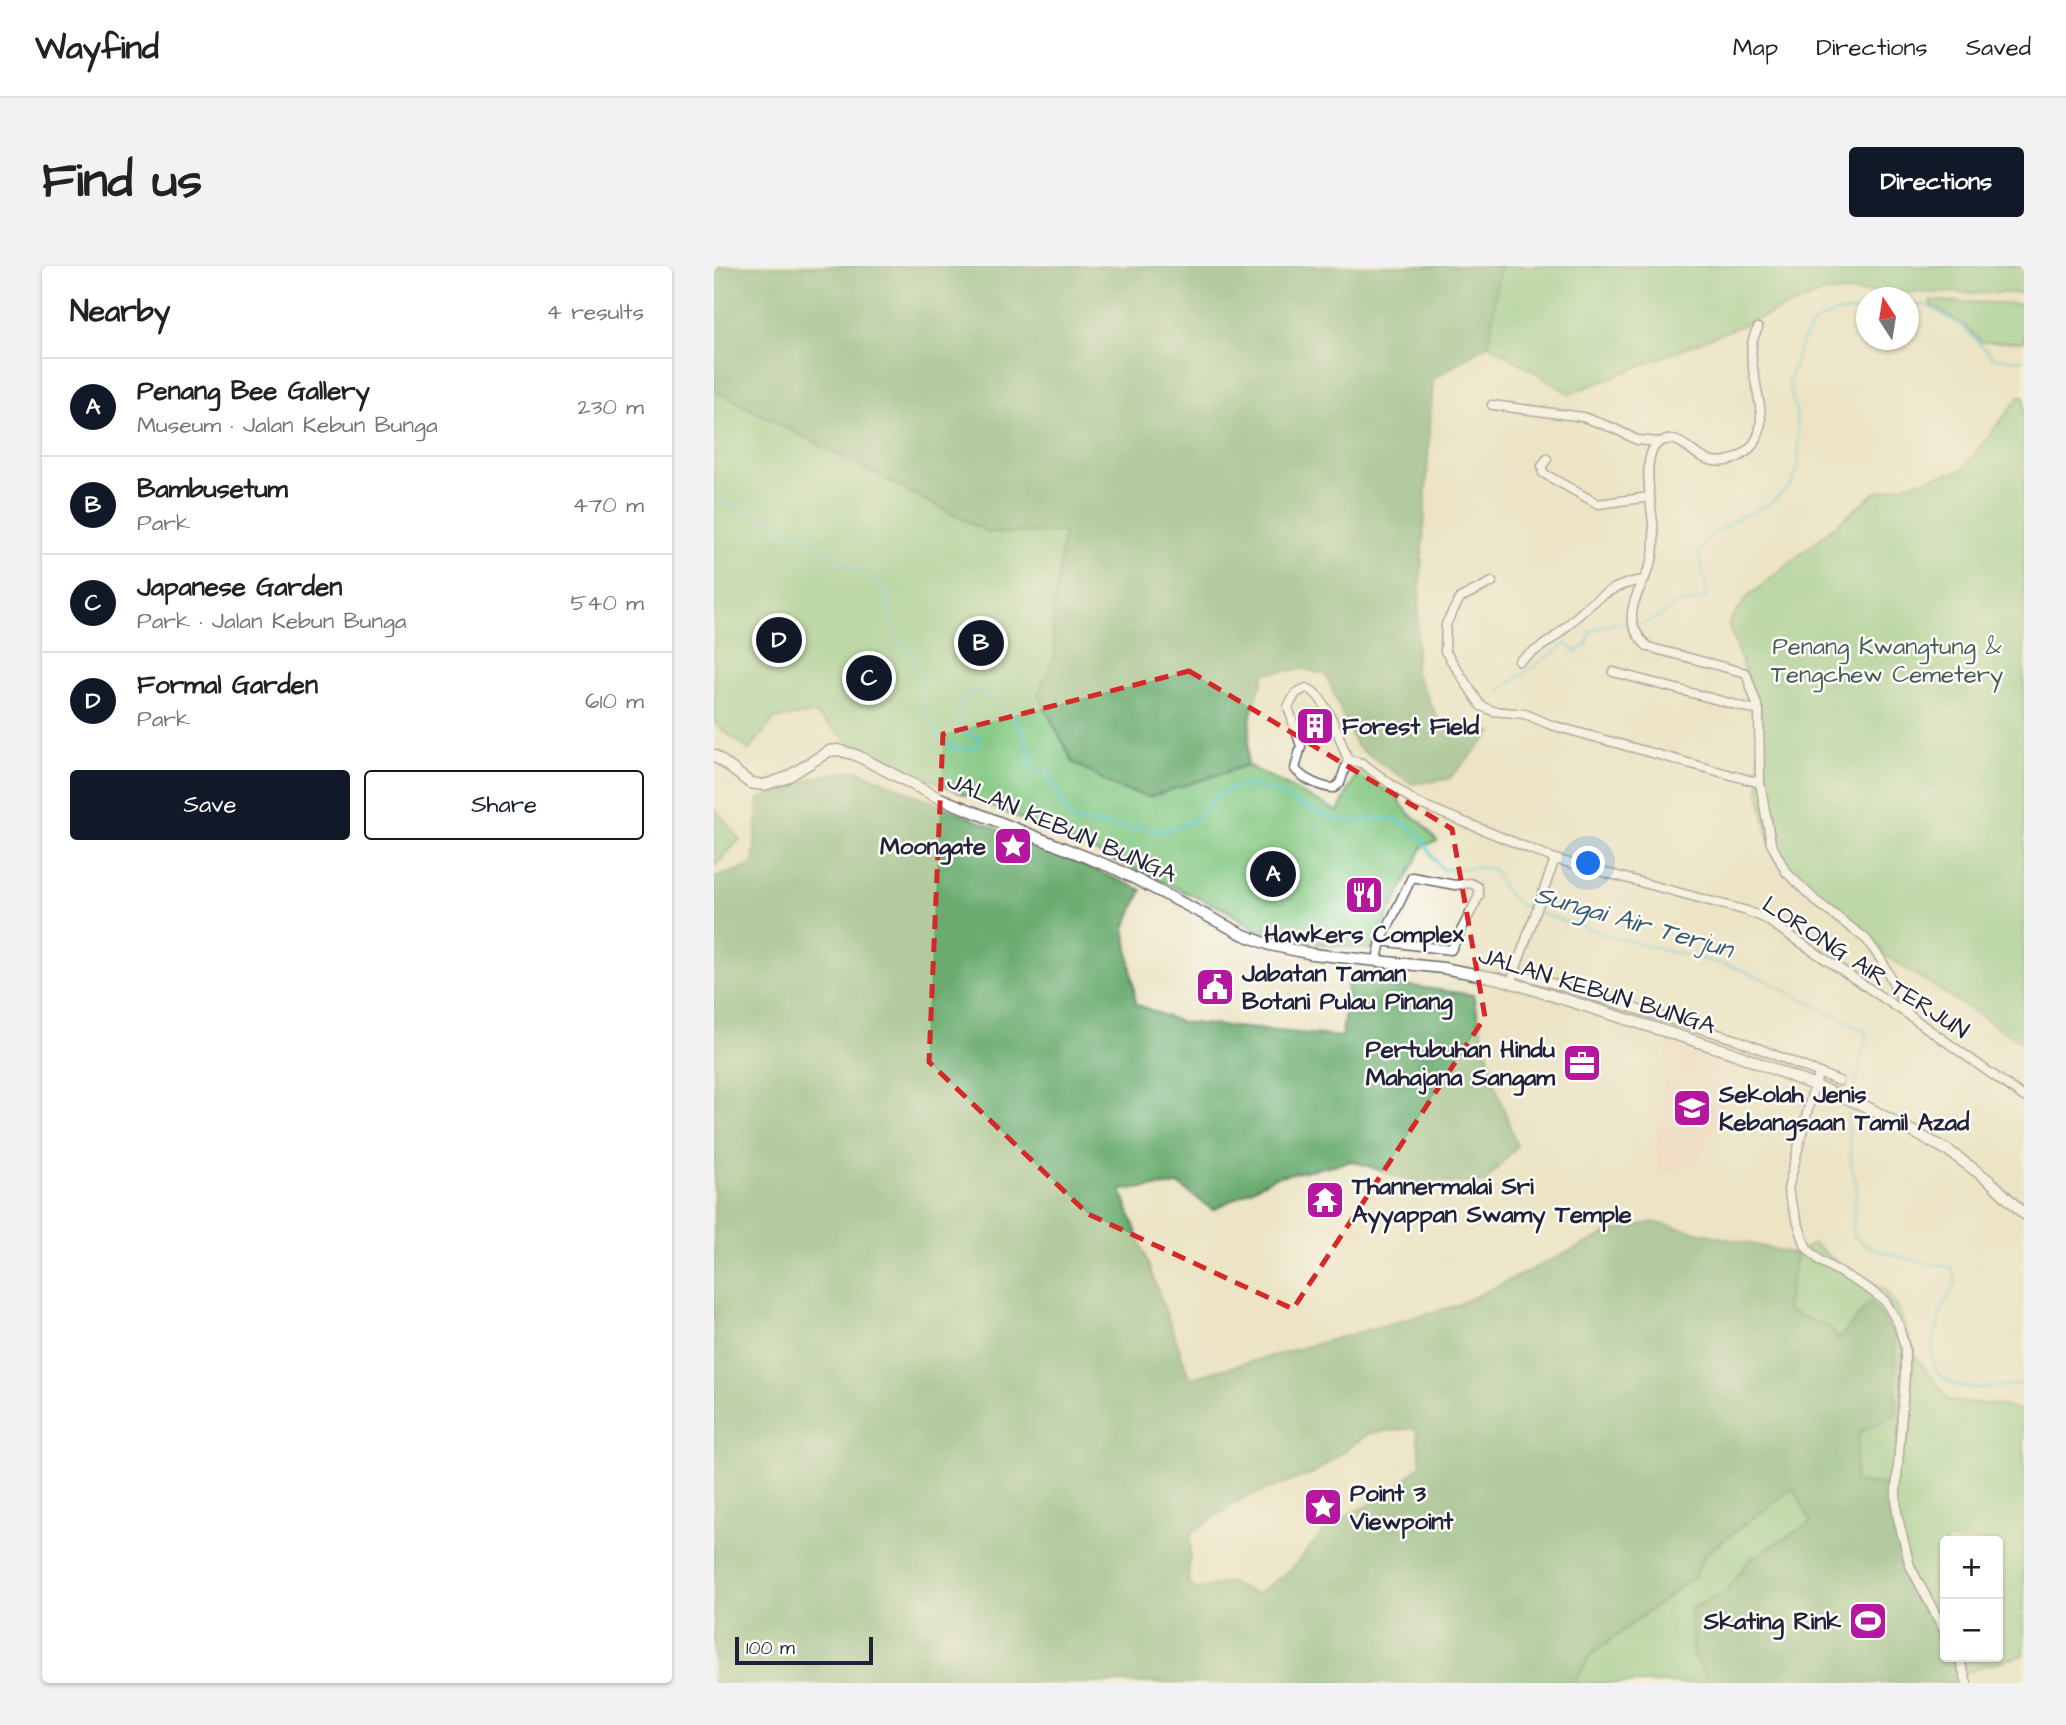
<!DOCTYPE html>
<html lang="en">
<head>
<meta charset="utf-8">
<style>
  :root { --surface:#fff; --page:#f2f2f2; --text:#222; --muted:#767676; --line:#e0e0e0; --accent:#111827 }
  body { margin:0; font-family:"Architects Daughter",sans-serif; background:var(--page); color:var(--text) }
  .controls { position:absolute; right:21px; bottom:21px; display:grid; overflow:hidden; border-radius:7px; box-shadow:0 2px 5px #0004 }
  .controls button { width:63px; height:63px; display:grid; place-items:center; padding:0; border:0; border-bottom:2px solid var(--line); background:var(--surface); color:var(--text); font:35px sans-serif }
  .compass { position:absolute; left:1142px; top:21px; width:63px; height:63px; border-radius:50%; background:var(--surface); box-shadow:0 2px 5px #0004; rotate:348deg }
  .scale { position:absolute; left:21px; bottom:18px; width:138px; box-sizing:border-box; padding-left:7px; border:4px solid #22223b; border-top:0; font-size:19px; line-height:24px; white-space:nowrap; color:#22223b; -webkit-text-stroke:5px #fdfcf7; paint-order:stroke }
  .you { position:absolute; left:875px; top:598px; width:24px; height:24px; margin:-18px; border:5px solid #fff; border-radius:50%; background:#1a73e8; box-shadow:0 0 0 10px #1a73e833 }
  .badge { display:grid; place-items:center; width:46px; height:46px; border-radius:50%; background:var(--accent); color:#fff; font-size:23px; font-weight:700 }
  .pin { position:absolute; translate:-50% -50%; border:4px solid #fff; box-shadow:0 2px 7px #0006 }
  .list { margin:0; padding:0; list-style:none }
  h2 { display:flex; justify-content:space-between; align-items:center; height:91px; margin:0; padding:0 28px; font-size:30px }
  h2 small { font-size:23px; font-weight:400; color:var(--muted) }
  .list li { display:grid; grid-template-columns:46px 1fr auto; gap:21px; align-items:center; box-sizing:border-box; height:98px; padding:0 28px; border-top:2px solid var(--line) }
  .list b { display:block; font-size:26px; white-space:nowrap }
  .list p { margin:0; font-size:23px; white-space:nowrap; color:var(--muted) }
  .list em { font-size:23px; font-style:normal; color:var(--muted) }
  .actions { display:flex; gap:14px; padding:21px 28px }
  .actions a { flex:1; padding:16px 0; border:2px solid var(--accent); border-radius:7px; text-align:center; font-size:24px; color:var(--accent) }
  .actions .main { background:var(--accent); color:#fff }
  .map { position:relative; flex:none; width:1310px; height:1417px; overflow:hidden; border-radius:7px }
  header { display:flex; align-items:center; gap:42px; box-sizing:border-box; height:98px; padding:0 35px; background:var(--surface); border-bottom:2px solid var(--line) }
  header strong { font-size:33px }
  nav { display:flex; gap:38px; margin-inline-start:auto; font-size:24px }
  .intro { display:flex; align-items:center; justify-content:space-between; box-sizing:border-box; height:168px; padding:0 42px }
  h1 { margin:0; font-size:49px }
  .button { padding:18px 32px; border-radius:7px; background:var(--accent); color:#fff; font-size:24px; font-weight:700 }
  main { display:flex; gap:42px; padding:0 42px }
  aside { flex:1; background:var(--surface); border-radius:7px; box-shadow:0 2px 5px #0004 }
  .map>svg:first-child { display:block }
  .built { fill:#f3d4bf }
  .green { fill:#83c882; stroke:#52755e; stroke-width:2; fill-rule:evenodd }
  .forest { fill:#6aac70; stroke:#466756; stroke-width:2; fill-rule:evenodd }
  .lines { fill:none; stroke-linecap:round; stroke-linejoin:round }
  .stream { stroke:#5dc9d4; stroke-width:2.5 }
  .minor-casing { stroke:#69666b; stroke-width:11 }
  .tertiary-casing { stroke:#69666b; stroke-width:13 }
  .minor { stroke:#fff; stroke-width:8 }
  .tertiary { stroke:#fff; stroke-width:10 }
  .marked { fill:none; stroke:#d62828; stroke-width:5; stroke-dasharray:14 9; stroke-linejoin:round }
  .labels { text-anchor:middle; stroke-width:5; stroke-linejoin:round; paint-order:stroke }
  .park-label { font-size:24px; fill:#445c54; stroke:#fdfcf7 }
  .poi-label { font-size:24px; font-weight:bold; fill:#22223b; stroke:#fdfcf7; text-anchor:start }
  .street-label { font-size:24px; fill:#22223b; stroke:#fdfcf7 }
  .water-label { font-size:26px; font-style:italic; fill:#375c71; stroke:#fdfcf7 }
</style>
</head>
<body>
<header>
<strong>Wayfind</strong>
<nav><a>Map</a><a>Directions</a><a>Saved</a></nav>
</header>
<div class="intro"><h1>Find us</h1><a class="button">Directions</a></div>
<main>
<aside>
<h2>Nearby<small>4 results</small></h2>
<ul class="list">
<li><span class="badge">A</span><div><b>Penang Bee Gallery</b><p>Museum · Jalan Kebun Bunga</p></div><em>230 m</em></li>
<li><span class="badge">B</span><div><b>Bambusetum</b><p>Park</p></div><em>470 m</em></li>
<li><span class="badge">C</span><div><b>Japanese Garden</b><p>Park · Jalan Kebun Bunga</p></div><em>540 m</em></li>
<li><span class="badge">D</span><div><b>Formal Garden</b><p>Park</p></div><em>610 m</em></li>
</ul>
<div class="actions"><a class="main">Save</a><a>Share</a></div>
</aside>
<div class="map">
<svg width="1310" height="1417" viewBox="0 0 1310 1417">
  <rect width="100%" height="100%" fill="#fdfcf7"/>
  <filter id="ink" filterUnits="userSpaceOnUse"><feTurbulence type="fractalNoise" baseFrequency=".0143" numOctaves="2"/><feDisplacementMap in="SourceGraphic" scale="14" xChannelSelector="R" yChannelSelector="G"/><feConvolveMatrix kernelMatrix="1 2 1 2 8 2 1 2 1" color-interpolation-filters="sRGB"/></filter>
  <filter id="wash" filterUnits="userSpaceOnUse"><feTurbulence type="fractalNoise" baseFrequency=".00686" numOctaves="4" result="noise"/><feDisplacementMap in="SourceGraphic" scale="28" xChannelSelector="R" yChannelSelector="G"/><feGaussianBlur stdDeviation="1.57" result="paint"/><feColorMatrix in="noise" values="0 0 0 0 0 0 0 0 0 0 0 0 0 0 0 0 0 1.4 0 .05"/><feComposite in="paint" operator="in"/></filter>
  <g filter="url(#wash)">
    <rect width="100%" height="100%" fill="#ece4c5"/>
    <!-- built -->
    <path class="built" d="M 953,776 L 1030,800 L 983,898 L 943,909 L 944,894 L 941,884 Z"/>
    <!-- green -->
    <g class="green">
      <path d="M 786,0 L 1310,0 L 1310,27 L 1111,26 L 856,128 L 775,78 Z"/>
      <path d="M 1216,35 L 1310,38 L 1310,76 L 1267,76 L 1250,59 L 1217,39 Z"/>
      <path d="M 0,124 L 275,267 L 350,265 L 338,354 L 341,389 L 324,429 L 359,496 L 404,522 L 435,531 L 533,499 L 624,546 L 644,505 L 679,528 L 696,549 L 708,557 L 723,575 L 709,580 L 657,684 L 554,671 L 512,644 L 139,479 L 100,447 L 60,453 L 35,484 L 0,457 Z"/>
      <path d="M 1306,130 L 1310,130 L 1310,778 L 1174,691 L 1149,665 L 1084,616 L 1057,584 L 1045,525 L 1047,450 L 1014,358 L 1034,331 L 1161,227 L 1248,204 Z"/>
      <path d="M 0,542 L 26,573 L 0,601 Z"/>
      <path d="M 1099,977 L 1116,991 L 1172,1025 L 1185,1045 L 1200,1088 L 1236,1135 L 1286,1139 L 1310,1145 L 1310,1389 L 1244,1408 L 1245,1417 L 860,1417 L 877,1389 L 981,1310 L 990,1289 L 1096,1209 L 1072,1044 L 1082,988 ZM 1231,1275 L 1284,1275 L 1284,1391 L 1231,1391 Z"/>
    </g>
    <!-- forest -->
    <g class="forest">
      <path d="M 0,0 L 786,0 L 775,78 L 719,113 L 701,406 L 727,459 L 779,466 L 735,513 L 698,518 L 642,480 L 612,409 L 591,403 L 551,407 L 537,448 L 533,499 L 435,531 L 404,522 L 359,496 L 324,429 L 341,389 L 338,354 L 350,266 L 275,267 L 0,124 Z"/>
      <path d="M 143,504 L 428,624 L 411,662 L 422,738 L 466,756 L 628,771 L 634,711 L 759,729 L 781,818 L 803,880 L 770,917 L 703,917 L 639,895 L 561,911 L 499,944 L 465,919 L 407,924 L 476,1112 L 741,1040 L 896,966 L 939,956 L 1082,988 L 1072,1044 L 1117,1062 L 1124,1074 L 1156,1036 L 1180,1069 L 1183,1149 L 1145,1167 L 1140,1216 L 1175,1220 L 1175,1246 L 1192,1311 L 1231,1385 L 1231,1391 L 1234,1391 L 1244,1408 L 1245,1417 L 995,1417 L 978,1386 L 977,1342 L 1011,1326 L 1036,1293 L 1097,1256 L 1079,1222 L 990,1289 L 981,1310 L 877,1389 L 860,1417 L 0,1417 L 0,612 L 39,599 L 45,533 L 105,510 ZM 702,1162 L 707,1198 L 677,1228 L 634,1249 L 610,1265 L 578,1302 L 543,1328 L 513,1316 L 481,1324 L 474,1316 L 477,1267 L 530,1232 L 600,1207 L 656,1167 Z"/>
    </g>
    <g class="lines">
      <!-- stream -->
      <g class="stream">
        <path d="M 1195,38 L 1212,39 L 1248,60 L 1280,92 L 1310,94"/>
        <path d="M 0,232 L 66,261 L 81,265 L 166,320 L 174,329 L 179,364 L 196,388 L 205,405 L 211,444 L 217,457 L 227,473 L 233,478 L 243,483 L 262,481 L 266,475 L 265,471 L 244,465 L 246,436 L 257,426 L 266,424 L 302,454 L 313,476 L 315,493 L 319,500 L 329,505 L 337,514 L 356,552 L 361,555 L 419,563 L 426,560 C 431,561 437,565 441,565 C 453,565 473,560 481,553 C 496,541 502,525 523,521 C 554,514 592,546 622,554 C 644,560 670,546 691,558 C 710,569 714,587 728,603 C 746,605 765,598 781,604 C 787,623 800,639 819,645"/>
        <path d="M 785,425 L 853,377 L 861,386 L 872,380 L 877,366 L 900,357 L 925,358 L 941,353 L 964,339 L 994,331 L 985,287 L 995,272 L 1021,254 L 1054,239 L 1077,219 L 1085,200 L 1084,170 L 1082,145 L 1074,117 L 1089,73 L 1102,55 L 1121,47 L 1153,44"/>
        <path d="M 825,647 L 903,672 L 1020,701 L 1049,713 L 1151,765 L 1153,770 L 1138,832"/>
        <path d="M 1137,838 L 1134,858 L 1138,904 L 1143,918 L 1138,966 C 1148,988 1214,996 1237,1001 L 1243,1015 C 1239,1025 1231,1034 1228,1044 C 1224,1059 1217,1078 1219,1093 C 1224,1132 1284,1122 1310,1117"/>
      </g>
    </g>
  </g>
  <g filter="url(#ink)">
    <g class="lines">
      <defs>
        <g id="minor">
          <path d="M 1044,62 C 1024,93 1058,141 1043,172 C 1033,192 1009,202 988,191 C 975,185 964,167 946,176 C 923,188 941,250 940,273 C 940,280 940,287 938,294 C 927,328 901,350 934,381 L 1032,407 L 1045,445 L 1046,517 L 1057,577 L 1072,606 L 1102,635 L 1152,673 L 1168,695 L 1196,750"/>
          <path d="M 778,139 L 869,151 L 899,162 L 923,174 L 945,176"/>
          <path d="M 833,193 L 828,200 L 829,207 L 884,238 L 936,231"/>
          <path d="M 778,316 L 746,332 L 732,358 L 731,385 L 767,440 L 779,445 L 811,448 L 837,459 L 1046,517"/>
          <path d="M 805,395 C 817,387 831,379 842,370 C 870,345 891,318 930,314"/>
          <path d="M 899,406 L 1045,445"/>
          <path d="M 592,422 C 612,427 627,476 634,494 L 626,517 L 620,522 C 608,522 589,513 581,503 L 587,480 L 574,441 L 582,427 Z"/>
          <path d="M 634,494 L 648,497 L 701,536 L 841,593 L 1033,645 L 1050,652 L 1196,750 L 1310,831"/>
          <path d="M 663,694 L 667,675 L 737,684 L 765,630 L 764,621 L 756,617 L 741,619 L 698,611 L 667,675"/>
          <path d="M 801,706 L 1024,774 L 1125,815"/>
          <path d="M 799,710 L 841,593"/>
          <path d="M 1106,807 L 1100,819 L 1074,923 L 1076,933 L 1092,981 L 1106,995 L 1152,1021 L 1171,1035 L 1184,1057 L 1191,1082 L 1191,1109 L 1182,1225 L 1183,1248 L 1196,1300 L 1231,1366"/>
          <path d="M 1245,1391 L 1253,1417"/>
        </g>
        <path id="tertiary" d="M 0,489 L 36,517 L 50,519 L 72,512 L 115,485 L 124,484 L 142,489 L 223,531 L 402,603 L 530,669 L 556,679 L 598,688 L 729,702 L 786,713 L 1019,787 L 1149,839 L 1235,885 L 1277,916 L 1310,948"/>
      </defs>
      <!-- minor casing -->
      <use href="#minor" class="minor-casing"/>
      <!-- tertiary casing -->
      <use href="#tertiary" class="tertiary-casing"/>
      <!-- minor -->
      <use href="#minor" class="minor"/>
      <!-- tertiary -->
      <use href="#tertiary" class="tertiary"/>
    </g>
  </g>
  <!-- marked area -->
  <path d="M0 0H1310V1417H0ZM 475,405 L 738,563 L 771,751 L 579,1043 L 374,948 L 215,796 L 229,468 Z" fill="#ece4c5" fill-opacity=".55" fill-rule="evenodd"/>
  <path class="marked" d="M 475,405 L 738,563 L 771,751 L 579,1043 L 374,948 L 215,796 L 229,468 Z"/>
  <!-- icons -->
  <defs>
    <symbol id="building-square" viewBox="-11 -11 22 22"><rect x="-9" y="-9" width="18" height="18" rx="4" fill="#b5179e" stroke="#fdfcf7"/><path d="M-4-6H4V6H1V3H-1V6H-4ZM-2.5-4.3h1.7v1.8h-1.7ZM.8-4.3h1.7v1.8H.8ZM-2.5-1h1.7V.8h-1.7ZM.8-1h1.7V.8H.8Z" fill="#fff"/></symbol>
    <symbol id="sight-square" viewBox="-11 -11 22 22"><rect x="-9" y="-9" width="18" height="18" rx="4" fill="#b5179e" stroke="#fdfcf7"/><path d="M0-6L1.8-2.2L6-1.7L2.9 1.2L3.7 5.4L0 3.3L-3.7 5.4L-2.9 1.2L-6-1.7L-1.8-2.2Z" fill="#fff"/></symbol>
    <symbol id="restaurant-square" viewBox="-11 -11 22 22"><rect x="-9" y="-9" width="18" height="18" rx="4" fill="#b5179e" stroke="#fdfcf7"/><path d="M-5-6h1v4h1v-4h1v4h1v-4h1v5L-1.5 .5V6h-2V.5L-5-1ZM5-6V6H3V1.5H1.5Q1.5-4 5-6Z" fill="#fff"/></symbol>
    <symbol id="civic-square" viewBox="-11 -11 22 22"><rect x="-9" y="-9" width="18" height="18" rx="4" fill="#b5179e" stroke="#fdfcf7"/><path d="M-.6-6.5H3V-4.5H.6V-3L4-1V1h2V6H-6V1h2V-1L-.6-3ZM-1.2 2.5V6h2.4V2.5Z" fill="#fff"/></symbol>
    <symbol id="office-square" viewBox="-11 -11 22 22"><rect x="-9" y="-9" width="18" height="18" rx="4" fill="#b5179e" stroke="#fdfcf7"/><path d="M-6-3h4V-5.5h4V-3h4V5H-6ZM-1-4.5V-3h2v-1.5ZM-6 0V1H6V0Z" fill="#fff"/></symbol>
    <symbol id="school-square" viewBox="-11 -11 22 22"><rect x="-9" y="-9" width="18" height="18" rx="4" fill="#b5179e" stroke="#fdfcf7"/><path d="M0-5L7-2L0 1L-7-2ZM-4 1L0 2.5L4 1V4Q0 6-4 4Z" fill="#fff"/></symbol>
    <symbol id="temple-square" viewBox="-11 -11 22 22"><rect x="-9" y="-9" width="18" height="18" rx="4" fill="#b5179e" stroke="#fdfcf7"/><path d="M0-6L5-2H3V0L6.5 2.5H4V6H1.5V3h-3V6H-4V2.5H-6.5L-3 0V-2H-5Z" fill="#fff"/></symbol>
    <symbol id="stadium-square" viewBox="-11 -11 22 22"><rect x="-9" y="-9" width="18" height="18" rx="4" fill="#b5179e" stroke="#fdfcf7"/><path d="M0-5a6.5 5 0 1 0 0 10a6.5 5 0 1 0 0-10ZM-3.5-1.8h7v3.6h-7Z" fill="#fff"/></symbol>
  </defs>
  <g fill-rule="evenodd">
    <use href="#building-square" x="579" y="438" width="44" height="44"/>
    <use href="#sight-square" x="277" y="558" width="44" height="44"/>
    <use href="#restaurant-square" x="628" y="607" width="44" height="44"/>
    <use href="#civic-square" x="479" y="699" width="44" height="44"/>
    <use href="#office-square" x="846" y="775" width="44" height="44"/>
    <use href="#school-square" x="956" y="820" width="44" height="44"/>
    <use href="#temple-square" x="589" y="912" width="44" height="44"/>
    <use href="#sight-square" x="587" y="1219" width="44" height="44"/>
    <use href="#stadium-square" x="1132" y="1333" width="44" height="44"/>
  </g>
  <g class="labels">
    <!-- park labels -->
    <g class="park-label">
      <text x="1173" y="388">Penang Kwangtung &amp;<tspan x="1173" dy="28">Tengchew Cemetery</tspan></text>
    </g>
    <!-- poi labels -->
    <g class="poi-label">
      <text x="628" y="468">Forest Field</text>
      <text x="272" y="588" text-anchor="end">Moongate</text>
      <text x="650" y="676" text-anchor="middle">Hawkers Complex</text>
      <text x="528" y="715">Jabatan Taman<tspan x="528" dy="28">Botani Pulau Pinang</tspan></text>
      <text x="841" y="791" text-anchor="end">Pertubuhan Hindu<tspan x="841" dy="28">Mahajana Sangam</tspan></text>
      <text x="1005" y="836">Sekolah Jenis<tspan x="1005" dy="28">Kebangsaan Tamil Azad</tspan></text>
      <text x="638" y="928">Thannermalai Sri<tspan x="638" dy="28">Ayyappan Swamy Temple</tspan></text>
      <text x="636" y="1235">Point 3<tspan x="636" dy="28">Viewpoint</tspan></text>
      <text x="1127" y="1363" text-anchor="end">Skating Rink</text>
    </g>
    <!-- street labels -->
    <g class="street-label">
      <text transform="translate(348 561) rotate(23)" y="8">JALAN KEBUN BUNGA</text>
      <text transform="translate(1152 701) rotate(33)" y="8">LORONG AIR TERJUN</text>
      <text transform="translate(883 724) rotate(17)" y="8">JALAN KEBUN BUNGA</text>
    </g>
    <!-- water labels -->
    <g class="water-label">
      <text transform="translate(920 655) rotate(16)" y="9">Sungai Air Terjun</text>
    </g>
  </g>
</svg>
<div class="controls">
<button>+</button>
<button>−</button>
</div>
<svg class="compass" viewBox="-18 -18 36 36"><path d="M0-13l5 13h-10z" fill="#e53935"/><path d="M0 13l5-13h-10z" fill="#767676"/></svg>
<div class="scale">100 m</div>
<div class="you"></div>
<div class="pin badge" style="left:559px;top:608px">A</div>
<div class="pin badge" style="left:267px;top:377px">B</div>
<div class="pin badge" style="left:155px;top:412px">C</div>
<div class="pin badge" style="left:65px;top:374px">D</div>
</div>
</main>
</body>
</html>
